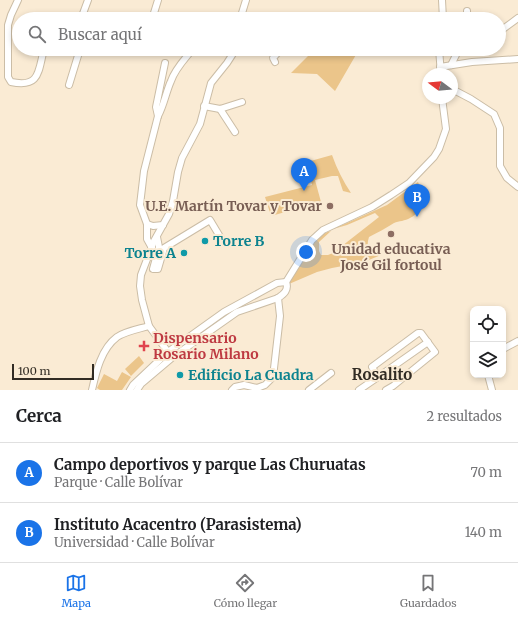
<!DOCTYPE html>
<html lang="es">
<head>
<meta charset="utf-8">
<style>
  :root { --surface:#fff; --page:#f6f6f6; --text:#202124; --muted:#757577; --line:#e0e0e0; --accent:#1a73e8 }
  body { margin:0; font-family:Merriweather,serif; background:var(--page); color:var(--text) }
  .controls { position:absolute; right:12px; bottom:12px; display:grid; overflow:hidden; border-radius:8px; box-shadow:0 2px 6px #0003 }
  .controls button { width:36px; height:36px; display:grid; place-items:center; padding:0; border:0; border-bottom:1px solid var(--line); background:var(--surface); color:var(--text); font:20px sans-serif }
  .compass { position:absolute; left:422px; top:68px; width:36px; height:36px; border-radius:50%; background:var(--surface); box-shadow:0 2px 6px #0003; rotate:286deg }
  .scale { position:absolute; left:12px; bottom:10px; width:82px; box-sizing:border-box; padding-left:4px; border:2px solid #322c24; border-top:0; font-size:11px; line-height:14px; white-space:nowrap; color:#322c24; -webkit-text-stroke:3px #faebd4; paint-order:stroke }
  .you { position:absolute; left:306px; top:252px; width:14px; height:14px; margin:-10px; border:3px solid #fff; border-radius:50%; background:#1a73e8; box-shadow:0 0 0 6px #1a73e833 }
  .badge { display:grid; place-items:center; width:26px; height:26px; border-radius:50%; background:var(--accent); color:#fff; font-size:13px; font-weight:700 }
  .pin { position:absolute; translate:-50% -33px; filter:drop-shadow(0 1px 2px #0008) }
  .pin::after { content:''; position:absolute; top:21px; width:14px; height:12px; background:inherit; clip-path:polygon(0 0,100% 0,50% 100%) }
  .list { margin:0; padding:0; list-style:none }
  h2 { display:flex; justify-content:space-between; align-items:center; height:52px; margin:0; padding:0 16px; font-size:17px }
  h2 small { font-size:13px; font-weight:400; color:var(--muted) }
  .list li { display:grid; grid-template-columns:26px 1fr auto; gap:12px; align-items:center; box-sizing:border-box; height:60px; padding:0 16px; border-top:1px solid var(--line) }
  .list b { display:block; font-size:15px; white-space:nowrap }
  .list p { margin:0; font-size:13px; white-space:nowrap; color:var(--muted) }
  .list em { font-size:13px; font-style:normal; color:var(--muted) }
  .icon { flex:none; width:22px; height:22px; fill:none; stroke:currentColor; stroke-width:2; stroke-linecap:round; stroke-linejoin:round }
  .map { position:relative; flex:none; width:518px; height:390px; overflow:hidden }
  .search { position:absolute; background:var(--surface); box-shadow:0 2px 6px #0003; left:12px; right:12px; top:12px; height:44px; display:flex; align-items:center; gap:10px; box-sizing:border-box; padding:0 14px; border-radius:22px; color:var(--muted); font-size:15px }
  .sheet { height:172px; background:var(--surface) }
  nav { display:flex; justify-content:space-around; align-items:center; box-sizing:border-box; height:56px; border-top:1px solid var(--line); background:var(--surface); font-size:11px; color:var(--muted) }
  nav a { display:grid; justify-items:center; gap:2px }
  nav .on { color:var(--accent) }
  .map>svg:first-child { display:block }
  .green { fill:#ebc58a }
  .lines { fill:none; stroke-linecap:round; stroke-linejoin:round }
  .minor-casing { stroke:#cbbda6; stroke-width:8 }
  .minor { stroke:#fff; stroke-width:6 }
  .education-dot { fill:#8d6e63; stroke:#faebd4; stroke-width:1.5 }
  .culture-dot { fill:#0f9aa8; stroke:#faebd4; stroke-width:1.5 }
  .health-dot { fill:#e0444e; stroke:#faebd4; stroke-width:1.5 }
  .labels { text-anchor:middle; stroke-width:4; stroke-linejoin:round; paint-order:stroke }
  .education-label { font-size:14px; font-weight:bold; fill:#785e54; stroke:#faebd4; text-anchor:end }
  .culture-label { font-size:14px; font-weight:bold; fill:#0d838f; stroke:#faebd4; text-anchor:start }
  .health-label { font-size:14px; font-weight:bold; fill:#be3a42; stroke:#faebd4; text-anchor:start }
  .neighbourhood-label { font-size:15px; font-weight:bold; fill:#322c24; stroke:#faebd4 }
</style>
</head>
<body>
<div class="map">
<svg width="518" height="390" viewBox="0 0 518 390">
  <rect width="100%" height="100%" fill="#faebd4"/>
  <!-- green -->
  <g class="green">
    <path d="M 315,49 L 353,49 L 357,53 L 335,91 L 317,74 L 291,73 Z"/>
    <path d="M 332,155 C 337,169 343,181 351,193 L 343,191 L 338,176 L 332,176 L 315,180 L 321,202 L 271,216 L 265,197 L 312,185 L 307,162 Z"/>
    <path d="M 418,182 C 423,193 423,212 410,218 C 405,221 399,221 394,223 C 386,228 377,233 369,237 C 367,243 367,249 370,254 L 373,254 L 379,252 L 381,255 L 364,262 L 332,268 L 317,272 L 289,284 L 288,282 C 300,268 311,235 331,231 L 319,242 L 319,251 L 321,255 L 328,255 L 333,253 L 379,217 L 375,213 L 347,225 L 333,229 L 347,223 L 387,205 Z"/>
    <path d="M 139,356 L 144,363 L 131,376 L 125,369 Z"/>
    <path d="M 122,372 L 131,377 L 122,390 L 100,390 L 97,388 L 104,374 L 117,381 Z"/>
  </g>
  <g class="lines">
    <defs>
      <g id="minor">
        <path d="M 18,0 L 11,15 L 8,25 L 8,77 L 11,82 C 40,88 38,72 44,49"/>
        <path d="M 442,0 L 443,19"/>
        <path d="M 154,13 L 158,0"/>
        <path d="M 81,19 L 88,0"/>
        <path d="M 242,19 L 242,13 L 246,0"/>
        <path d="M 467,19 L 467,11"/>
        <path d="M 499,32 L 518,18"/>
        <path d="M 439,49 L 441,74"/>
        <path d="M 275,62 L 273,58 L 281,49"/>
        <path d="M 451,65 L 459,49"/>
        <path d="M 440,67 L 472,62 L 518,59"/>
        <path d="M 69,85 L 80,49"/>
        <path d="M 452,89 L 471,99 L 494,114 L 500,128 L 500,166 L 507,178 L 518,187"/>
        <path d="M 204,106 L 220,109 L 242,102"/>
        <path d="M 220,109 L 235,132"/>
        <path d="M 158,116 L 156,107 L 165,63"/>
        <path d="M 147,224 L 153,226 L 163,225"/>
        <path d="M 157,237 L 159,247 L 153,269 L 158,269 L 164,248 L 210,220 L 222,240"/>
        <path d="M 152,248 L 147,239 L 147,224 L 140,205 L 144,171 L 158,116 C 164,105 166,92 171,81 C 175,69 184,60 192,50"/>
        <path d="M 286,282 L 312,240 L 323,230 L 372,207 L 391,195 L 409,183 L 434,157 L 439,149 L 446,129 L 442,98"/>
        <path d="M 503,349 L 518,341"/>
        <path d="M 168,352 L 149,326 L 142,300 L 140,286 L 141,275 L 154,241 L 169,214 L 173,201 L 178,172 L 182,158 L 200,124 L 211,83 L 227,63 L 236,49"/>
        <path d="M 488,375 L 492,390"/>
        <path d="M 92,390 C 96,372 101,349 117,337 C 126,331 139,329 149,326"/>
        <path d="M 130,390 L 133,385 L 168,352 L 224,312 L 277,283 L 286,282"/>
        <path d="M 137,390 L 141,384 L 173,357 L 237,312 L 278,298 C 284,294 289,290 286,282"/>
        <path d="M 232,390 L 235,387 L 244,385 L 257,388 L 265,385 L 273,377 L 280,316 L 278,298"/>
        <path d="M 309,390 L 331,373"/>
        <path d="M 359,390 L 378,377"/>
        <path d="M 386,390 L 393,386 L 435,352 L 421,333 L 418,333 L 372,367 L 378,377 L 428,342"/>
      </g>
    </defs>
    <!-- minor casing -->
    <use href="#minor" class="minor-casing"/>
    <!-- minor -->
    <use href="#minor" class="minor"/>
  </g>
  <!-- markers -->
  <g class="education-dot">
    <circle cx="330" cy="206" r="4"/>
    <circle cx="391" cy="234" r="4"/>
  </g>
  <g class="culture-dot">
    <circle cx="205" cy="241" r="4"/>
    <circle cx="184" cy="253" r="4"/>
    <circle cx="180" cy="375" r="4"/>
  </g>
  <path class="health-dot" d="M142 340h4v4h4v4h-4v4h-4v-4h-4v-4h4z"/>
  <g class="labels">
    <!-- education labels -->
    <g class="education-label">
      <text x="322" y="211">U.E. Martín Tovar y Tovar</text>
      <text x="391" y="254" text-anchor="middle">Unidad educativa<tspan x="391" dy="16">José Gil fortoul</tspan></text>
    </g>
    <!-- culture labels -->
    <g class="culture-label">
      <text x="213" y="246">Torre B</text>
      <text x="176" y="258" text-anchor="end">Torre A</text>
      <text x="188" y="380">Edificio La Cuadra</text>
    </g>
    <!-- health labels -->
    <g class="health-label">
      <text x="153" y="343">Dispensario<tspan x="153" dy="16">Rosario Milano</tspan></text>
    </g>
    <!-- neighbourhood labels -->
    <g class="neighbourhood-label">
      <text x="382" y="380">Rosalito</text>
    </g>
  </g>
</svg>
<div class="controls">
<button><svg class="icon" aria-label="locate" viewBox="0 0 24 24"><circle cx="12" cy="12" r="6"/><path d="M12 2v4M12 18v4M2 12h4M18 12h4"/></svg></button>
<button><svg class="icon" aria-label="layers" viewBox="0 0 24 24"><path d="M12 4l9 5-9 5-9-5zM3 14l9 5 9-5"/></svg></button>
</div>
<svg class="compass" viewBox="-18 -18 36 36"><path d="M0-13l5 13h-10z" fill="#e53935"/><path d="M0 13l5-13h-10z" fill="#757577"/></svg>
<div class="scale">100 m</div>
<div class="you"></div>
<div class="pin badge" style="left:304px;top:191px">A</div>
<div class="pin badge" style="left:417px;top:217px">B</div>
<div class="search"><svg class="icon" aria-label="search" viewBox="0 0 24 24"><circle cx="10" cy="10" r="6"/><path d="M15 15l6 6"/></svg>Buscar aquí</div>
</div>
<section class="sheet">
<h2>Cerca<small>2 resultados</small></h2>
<ul class="list">
<li><span class="badge">A</span><div><b>Campo deportivos y parque Las Churuatas</b><p>Parque · Calle Bolívar</p></div><em>70 m</em></li>
<li><span class="badge">B</span><div><b>Instituto Acacentro (Parasistema)</b><p>Universidad · Calle Bolívar</p></div><em>140 m</em></li>
</ul>
</section>
<nav>
<a class="on"><svg class="icon" aria-label="map" viewBox="0 0 24 24"><path d="M3 6l6-2 6 2 6-2v14l-6 2-6-2-6 2zM9 4v14M15 6v14"/></svg>Mapa</a>
<a><svg class="icon" aria-label="directions" viewBox="0 0 24 24"><path d="M12 3l9 9-9 9-9-9zM9 14v-3h6M13 9l2 2-2 2"/></svg>Cómo llegar</a>
<a><svg class="icon" aria-label="saved" viewBox="0 0 24 24"><path d="M7 4h10v16l-5-4-5 4z"/></svg>Guardados</a>
</nav>
</body>
</html>
